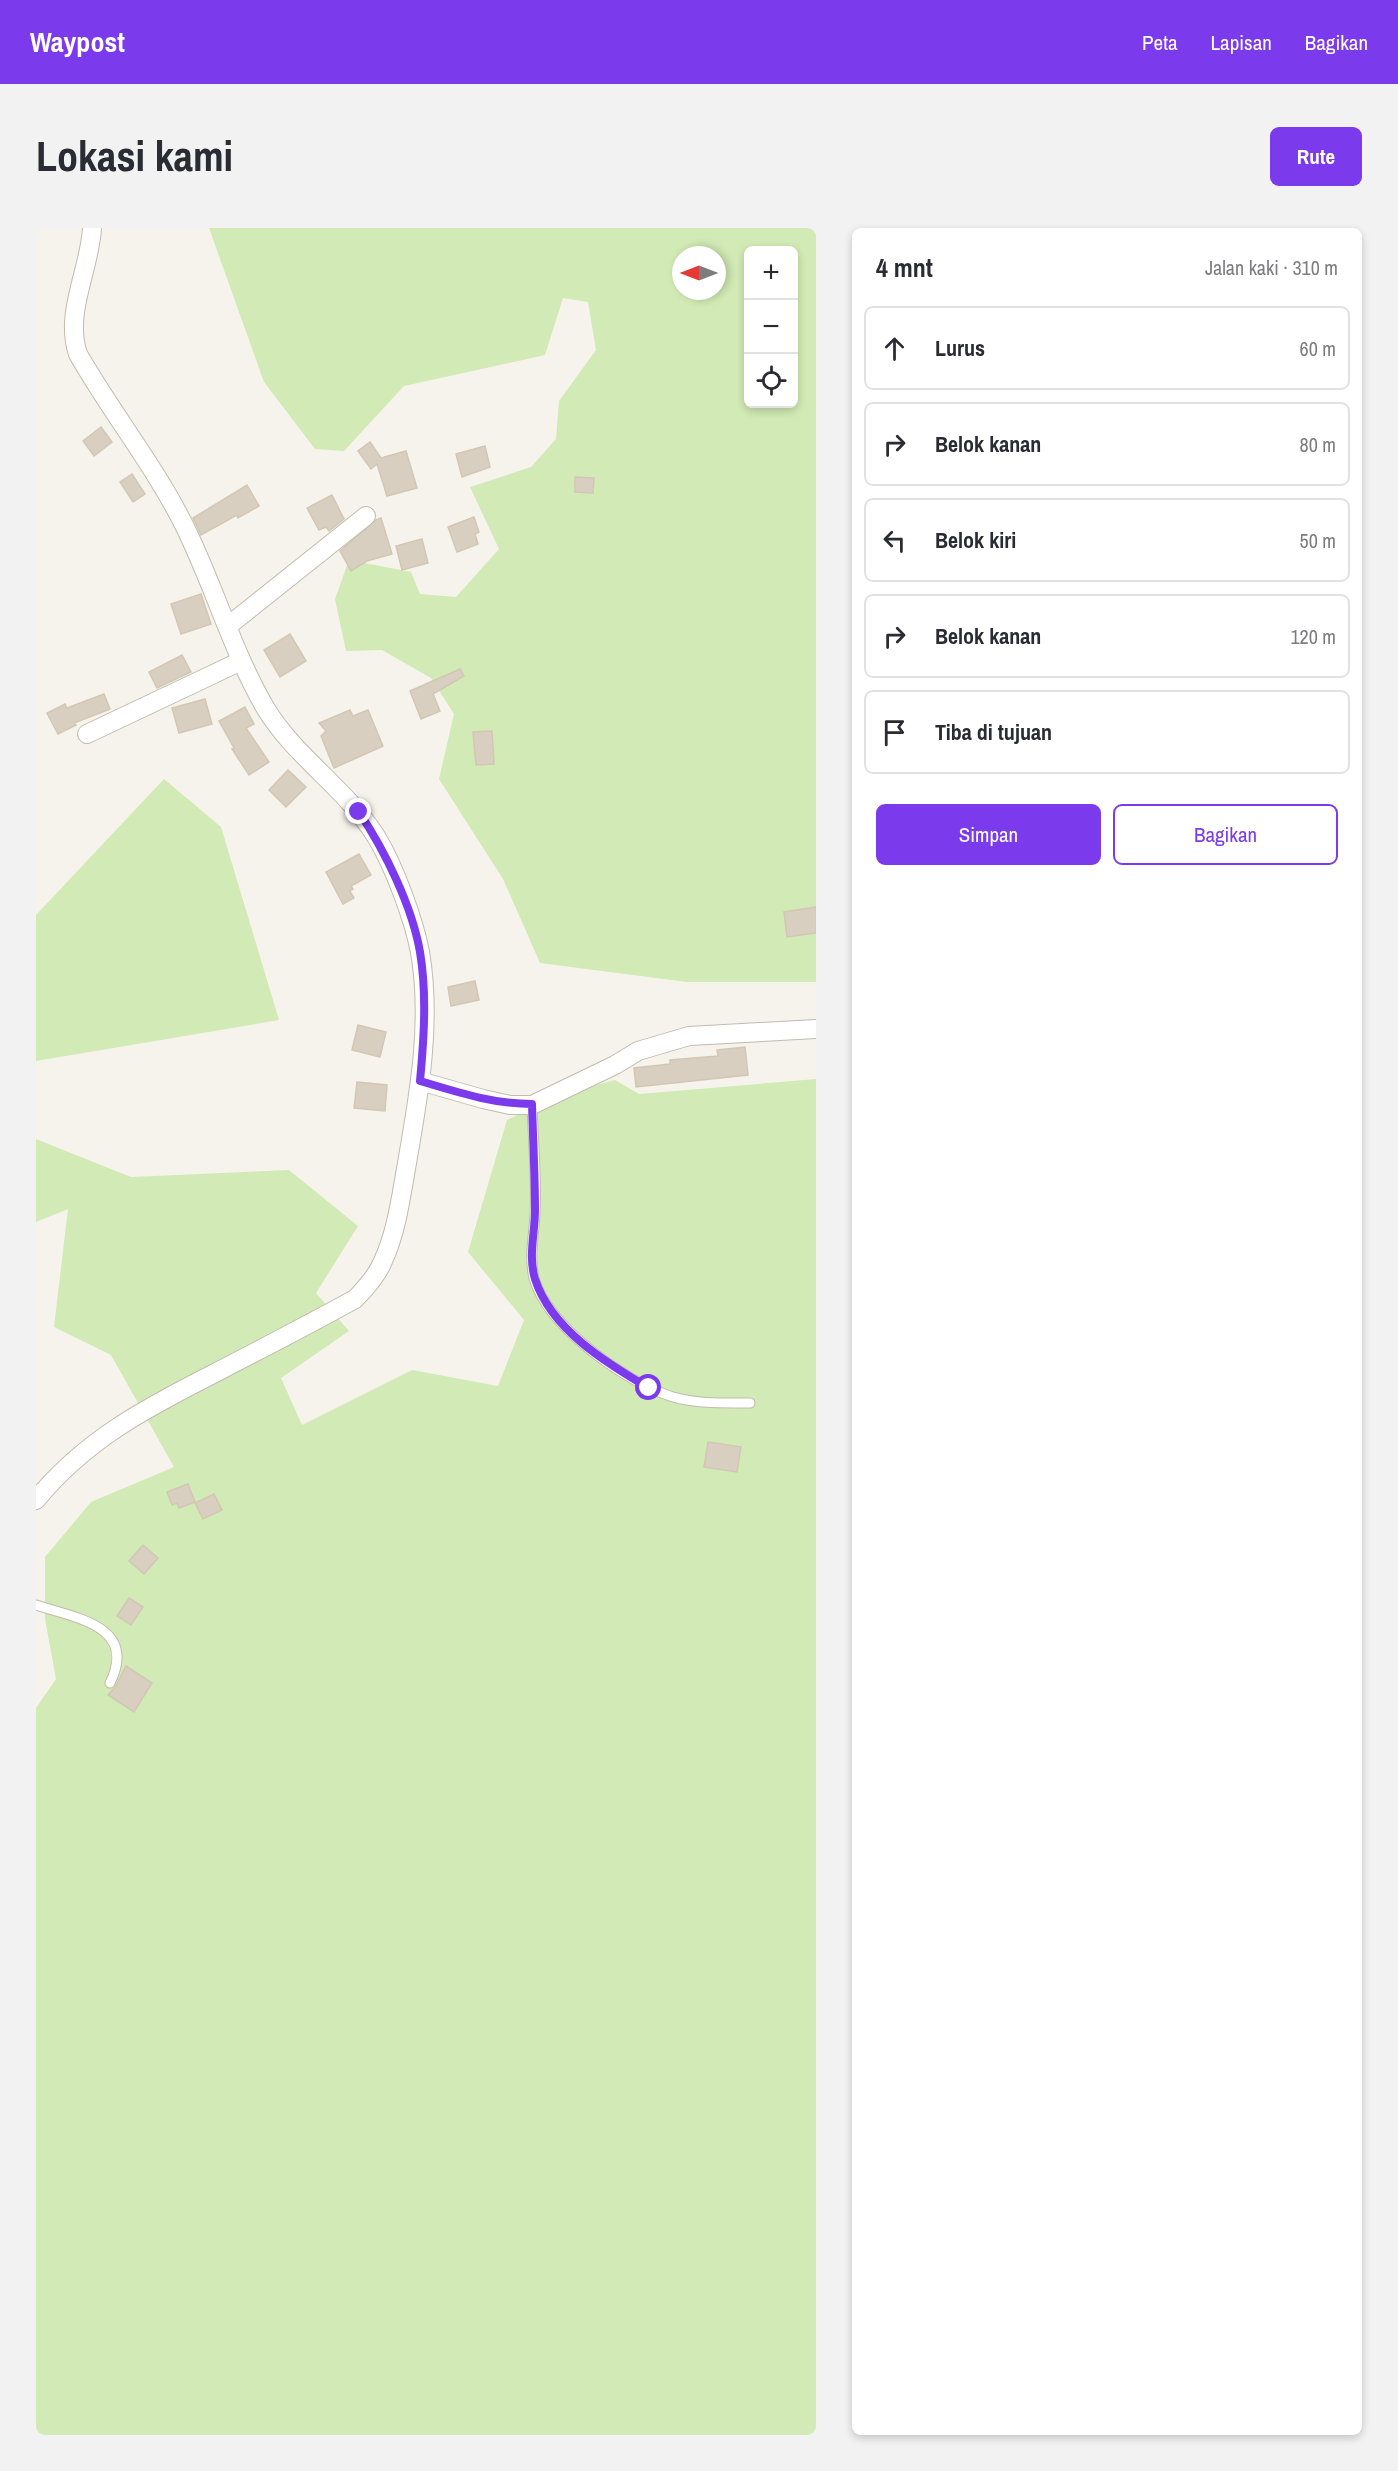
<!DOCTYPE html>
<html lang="id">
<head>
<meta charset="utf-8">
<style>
  :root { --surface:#fff; --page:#f2f2f3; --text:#2b2b33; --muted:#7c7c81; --line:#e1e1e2; --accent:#7c3aed }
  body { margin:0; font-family:"Archivo Narrow",sans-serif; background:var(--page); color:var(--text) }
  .controls { position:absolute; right:18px; top:18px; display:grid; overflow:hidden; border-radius:9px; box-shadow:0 3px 9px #0003 }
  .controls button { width:54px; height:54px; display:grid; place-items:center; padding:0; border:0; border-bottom:2px solid var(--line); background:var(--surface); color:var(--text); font:30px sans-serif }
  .compass { position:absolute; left:636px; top:18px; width:54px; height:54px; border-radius:50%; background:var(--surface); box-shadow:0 3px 9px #0003; rotate:270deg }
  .stop { position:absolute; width:18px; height:18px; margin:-14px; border:4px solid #7c3aed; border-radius:50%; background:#fff }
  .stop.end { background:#7c3aed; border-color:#fff; box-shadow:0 2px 6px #0008 }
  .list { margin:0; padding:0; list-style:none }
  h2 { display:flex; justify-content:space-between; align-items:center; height:78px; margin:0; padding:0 24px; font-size:26px }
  h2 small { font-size:20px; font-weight:400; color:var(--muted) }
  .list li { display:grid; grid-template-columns:39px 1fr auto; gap:18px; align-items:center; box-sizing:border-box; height:84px; margin:0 12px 12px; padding:0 12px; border:2px solid var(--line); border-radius:9px }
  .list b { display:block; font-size:22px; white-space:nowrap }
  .list em { font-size:20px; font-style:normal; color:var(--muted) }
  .actions { display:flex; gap:12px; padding:18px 24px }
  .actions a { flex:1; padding:14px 0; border:2px solid var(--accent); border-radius:9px; text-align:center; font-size:21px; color:var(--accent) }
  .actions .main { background:var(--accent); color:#fff }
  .icon { flex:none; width:33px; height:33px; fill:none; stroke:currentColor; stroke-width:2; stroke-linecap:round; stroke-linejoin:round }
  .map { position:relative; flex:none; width:780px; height:2207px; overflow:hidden; border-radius:9px }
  header { display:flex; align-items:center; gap:36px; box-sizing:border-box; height:84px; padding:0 30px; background:var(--accent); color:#fff }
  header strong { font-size:28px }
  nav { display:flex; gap:33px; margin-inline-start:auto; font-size:21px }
  .intro { display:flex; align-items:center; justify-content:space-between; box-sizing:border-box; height:144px; padding:0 36px }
  h1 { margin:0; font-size:42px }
  .button { padding:15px 27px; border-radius:9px; background:var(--accent); color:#fff; font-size:21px; font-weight:700 }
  main { display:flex; gap:36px; padding:0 36px }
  aside { flex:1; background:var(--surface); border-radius:9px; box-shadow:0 3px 9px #0003 }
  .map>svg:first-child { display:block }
  .green { fill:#d2eab5; fill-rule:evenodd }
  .building { fill:#d8cfc1; stroke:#d3c7b4; stroke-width:1.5 }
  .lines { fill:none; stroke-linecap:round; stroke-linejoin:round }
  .lane-casing { stroke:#c2bbae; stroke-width:11 }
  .street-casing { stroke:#c2bbae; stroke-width:20 }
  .lane { stroke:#fff; stroke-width:9 }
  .street { stroke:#fff; stroke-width:18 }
  .route { stroke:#7c3aed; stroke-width:8 }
</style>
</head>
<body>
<header>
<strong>Waypost</strong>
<nav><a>Peta</a><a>Lapisan</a><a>Bagikan</a></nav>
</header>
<div class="intro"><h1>Lokasi kami</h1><a class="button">Rute</a></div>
<main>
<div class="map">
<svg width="780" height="2207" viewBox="0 0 780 2207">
  <rect width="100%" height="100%" fill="#f6f3ec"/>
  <!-- green -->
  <g class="green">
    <path d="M 173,0 L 780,0 L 780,754 L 651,754 L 504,735 L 467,651 L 403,551 L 418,486 L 395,450 L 346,422 L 310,423 L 299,371 L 313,332 L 375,344 L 384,366 L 420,369 L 463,321 L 434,259 L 495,239 L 520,211 L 523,173 L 560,122 L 552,74 L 527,70 L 509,127 L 368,158 L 308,223 L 279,221 L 228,154 ZM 712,22 L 758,22 L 758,176 L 712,176 ZM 645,27 L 681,27 L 681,63 L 645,63 Z"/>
    <path d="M 128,551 L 185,599 L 243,792 L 0,833 L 0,687 Z"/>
    <path d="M 780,851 L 780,2207 L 0,2207 L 0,1480 L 20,1451 L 9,1391 L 9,1329 L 55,1274 L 138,1239 L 75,1127 L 18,1099 L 32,981 L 0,994 L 0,911 L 95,949 L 253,942 L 322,998 L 280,1065 L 313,1103 L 245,1150 L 266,1197 L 376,1142 L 462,1158 L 488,1092 L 432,1024 L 471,892 L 526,866 L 579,852 L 603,866 Z"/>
  </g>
  <!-- building -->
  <g class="building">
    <path d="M 65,199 L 76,214 L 58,228 L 47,213 Z"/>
    <path d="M 334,214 L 345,230 L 370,223 L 381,260 L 351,268 L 341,236 L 335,241 L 322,223 Z"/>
    <path d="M 449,218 L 454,239 L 426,249 L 420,226 Z"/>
    <path d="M 96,246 L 109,266 L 97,274 L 84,254 Z"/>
    <path d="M 539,249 L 558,250 L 557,265 L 539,264 Z"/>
    <path d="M 211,257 L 223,278 L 202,290 L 201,287 L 165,307 L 157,290 Z"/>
    <path d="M 296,267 L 308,291 L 293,303 L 290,299 L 283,302 L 271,280 Z"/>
    <path d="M 438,289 L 443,304 L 439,306 L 442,316 L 421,324 L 412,299 Z"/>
    <path d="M 345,290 L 356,326 L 331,333 L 315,343 L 304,323 L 340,292 Z"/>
    <path d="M 386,311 L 392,335 L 366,342 L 360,318 Z"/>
    <path d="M 165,366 L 175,396 L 145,406 L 135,376 Z"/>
    <path d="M 254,406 L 270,433 L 244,449 L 228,422 Z"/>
    <path d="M 146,427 L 155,444 L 121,460 L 113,444 Z"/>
    <path d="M 424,441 L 428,448 L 397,466 L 404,483 L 385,491 L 374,463 Z"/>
    <path d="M 68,466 L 74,481 L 38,495 L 40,497 L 22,506 L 11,485 L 29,476 L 31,480 Z"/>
    <path d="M 169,471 L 176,496 L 143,505 L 136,480 Z"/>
    <path d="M 209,479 L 218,496 L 210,500 L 233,534 L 213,547 L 196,521 L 198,520 L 183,493 Z"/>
    <path d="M 314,482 L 317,488 L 332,482 L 347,518 L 298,540 L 285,508 L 290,503 L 283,495 Z"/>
    <path d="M 456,503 L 458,536 L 440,537 L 437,504 Z"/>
    <path d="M 252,542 L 270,559 L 250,579 L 233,562 Z"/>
    <path d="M 323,626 L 335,647 L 315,658 L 317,661 L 314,663 L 318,670 L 307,676 L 290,644 Z"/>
    <path d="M 780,679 L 780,705 L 751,709 L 748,684 Z"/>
    <path d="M 439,753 L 443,772 L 415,778 L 412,759 Z"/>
    <path d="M 322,797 L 350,804 L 344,829 L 316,822 Z"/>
    <path d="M 709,819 L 712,847 L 600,859 L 598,840 L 634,836 L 634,832 L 682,828 L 681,822 Z"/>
    <path d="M 321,854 L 351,857 L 349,883 L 318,880 Z"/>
    <path d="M 672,1214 L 705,1219 L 701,1244 L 668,1239 Z"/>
    <path d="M 152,1256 L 159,1274 L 143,1280 L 141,1275 L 136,1277 L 131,1264 Z"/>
    <path d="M 178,1266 L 186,1282 L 167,1291 L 159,1275 Z"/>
    <path d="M 107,1317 L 122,1330 L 108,1346 L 93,1333 Z"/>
    <path d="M 93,1370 L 107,1379 L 95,1397 L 81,1388 Z"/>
    <path d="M 90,1438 L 116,1455 L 98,1484 L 72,1467 L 80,1458 Z"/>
  </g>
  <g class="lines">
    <defs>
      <g id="lane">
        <path d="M 496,877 C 497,913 501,950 499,986 C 498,1007 493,1029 498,1050 C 512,1099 589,1154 637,1169 C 661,1176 688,1175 714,1175"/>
        <path d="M 0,1377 C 40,1390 102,1398 74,1455"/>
      </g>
      <g id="street">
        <path d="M 192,398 L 330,288"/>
        <path d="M 51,506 L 205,433"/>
        <path d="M 384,853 L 447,871 L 474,877 L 496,877 L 579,837 L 602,823 L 653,808 L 780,801"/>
        <path d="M 0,1272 C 49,1212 110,1180 177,1146 C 225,1121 272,1097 319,1071 C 330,1060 341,1048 347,1033 C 361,1003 365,968 371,935 C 383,866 396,794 384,724 C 378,692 358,638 341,610 C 311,561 260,530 230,481 C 196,423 178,357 148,297 C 118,237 75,184 42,126 C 28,85 54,41 56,0"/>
      </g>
    </defs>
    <!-- lane casing -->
    <use href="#lane" class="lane-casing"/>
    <!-- street casing -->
    <use href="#street" class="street-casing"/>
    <!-- lane -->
    <use href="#lane" class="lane"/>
    <!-- street -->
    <use href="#street" class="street"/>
  </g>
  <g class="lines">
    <!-- route -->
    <path class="route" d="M 323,584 C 349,623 376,678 384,724 C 391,766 388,810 384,853 C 421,864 457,876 496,876 C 497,912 499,947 499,982 C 499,1005 492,1028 499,1051 C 515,1101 570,1135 613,1160"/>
  </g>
</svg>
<div class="controls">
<button>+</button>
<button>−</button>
<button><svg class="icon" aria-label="locate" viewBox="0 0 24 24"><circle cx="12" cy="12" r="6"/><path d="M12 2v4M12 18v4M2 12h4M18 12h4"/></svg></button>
</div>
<svg class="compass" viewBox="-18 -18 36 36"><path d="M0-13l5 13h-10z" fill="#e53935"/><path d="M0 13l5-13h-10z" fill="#7c7c81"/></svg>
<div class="stop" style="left:613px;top:1160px"></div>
<div class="stop end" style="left:323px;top:584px"></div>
</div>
<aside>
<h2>4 mnt<small>Jalan kaki · 310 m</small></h2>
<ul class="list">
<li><svg class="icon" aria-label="ahead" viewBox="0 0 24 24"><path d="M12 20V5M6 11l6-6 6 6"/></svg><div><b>Lurus</b></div><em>60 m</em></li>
<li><svg class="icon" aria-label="right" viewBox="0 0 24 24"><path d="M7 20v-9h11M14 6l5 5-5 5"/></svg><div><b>Belok kanan</b></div><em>80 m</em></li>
<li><svg class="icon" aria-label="left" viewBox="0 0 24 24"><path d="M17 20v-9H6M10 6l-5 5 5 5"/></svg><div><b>Belok kiri</b></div><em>50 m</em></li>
<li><svg class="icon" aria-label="right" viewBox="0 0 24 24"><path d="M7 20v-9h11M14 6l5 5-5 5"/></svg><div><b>Belok kanan</b></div><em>120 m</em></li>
<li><svg class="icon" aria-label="arrive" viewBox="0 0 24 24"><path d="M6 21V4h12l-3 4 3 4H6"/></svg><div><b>Tiba di tujuan</b></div></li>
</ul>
<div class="actions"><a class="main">Simpan</a><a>Bagikan</a></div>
</aside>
</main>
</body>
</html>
